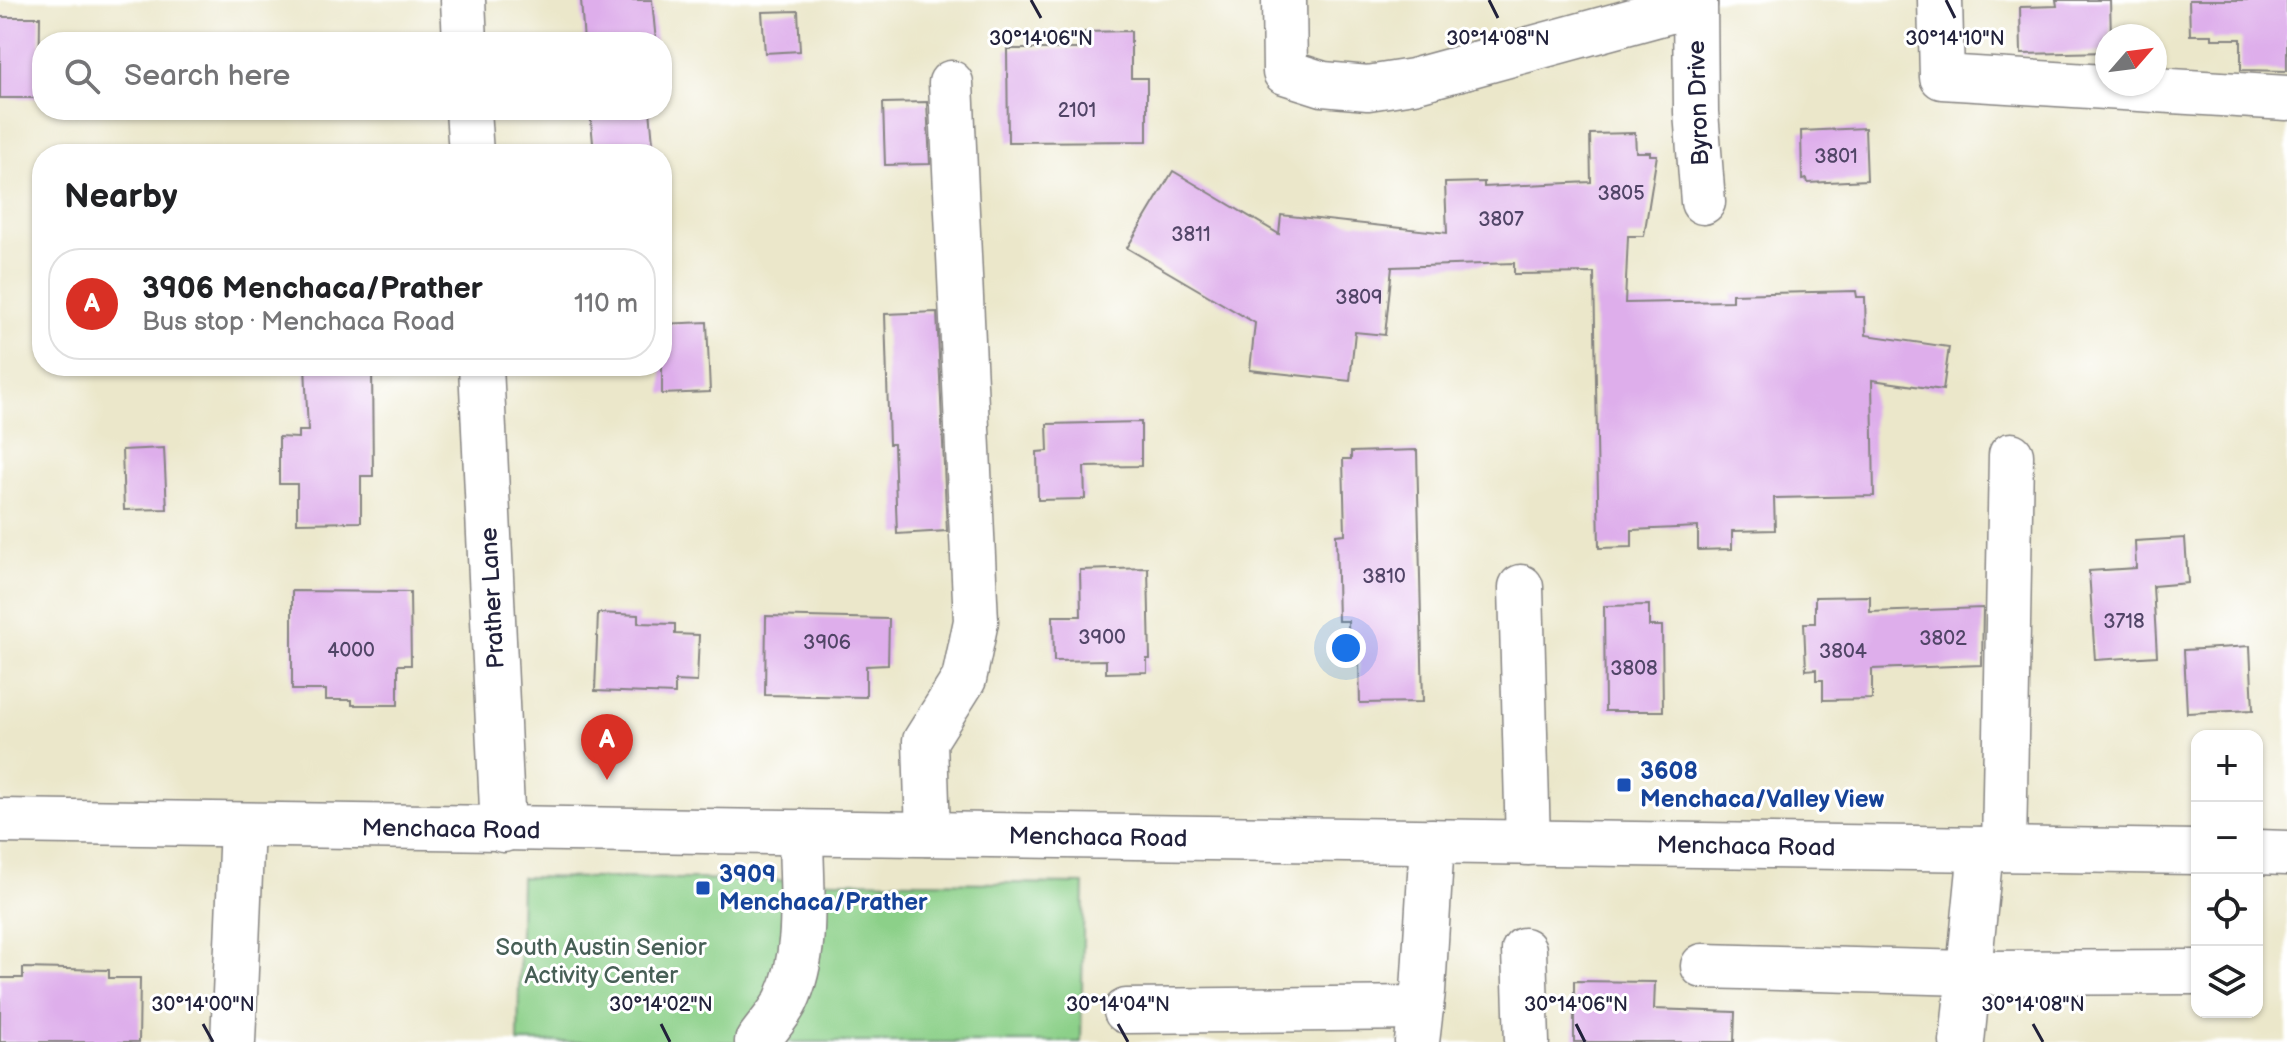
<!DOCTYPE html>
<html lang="en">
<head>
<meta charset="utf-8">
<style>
  :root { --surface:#fff; --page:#f6f6f6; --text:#202124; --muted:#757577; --line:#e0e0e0; --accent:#d93025 }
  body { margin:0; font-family:"Balsamiq Sans",sans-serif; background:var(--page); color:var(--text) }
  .controls { position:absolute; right:24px; bottom:24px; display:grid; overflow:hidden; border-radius:16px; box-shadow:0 2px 6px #0004 }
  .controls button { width:72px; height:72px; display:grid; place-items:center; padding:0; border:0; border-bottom:2px solid var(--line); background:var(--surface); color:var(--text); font:40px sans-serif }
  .compass { position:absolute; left:2095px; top:24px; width:72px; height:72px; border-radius:50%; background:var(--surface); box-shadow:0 2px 6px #0004; rotate:62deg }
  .you { position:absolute; left:1346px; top:648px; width:28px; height:28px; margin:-20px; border:6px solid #fff; border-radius:50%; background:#1a73e8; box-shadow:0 0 0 12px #1a73e833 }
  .badge { display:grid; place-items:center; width:52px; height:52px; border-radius:50%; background:var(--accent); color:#fff; font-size:26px; font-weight:700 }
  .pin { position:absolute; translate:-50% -66px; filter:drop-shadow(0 2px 4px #0008) }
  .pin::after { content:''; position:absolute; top:42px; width:28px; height:24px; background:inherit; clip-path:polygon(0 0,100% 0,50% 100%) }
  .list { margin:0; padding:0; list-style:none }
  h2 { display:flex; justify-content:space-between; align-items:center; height:104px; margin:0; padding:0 32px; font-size:34px }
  h2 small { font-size:26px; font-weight:400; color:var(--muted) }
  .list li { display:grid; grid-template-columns:52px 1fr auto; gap:24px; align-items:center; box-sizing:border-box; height:112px; margin:0 16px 16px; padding:0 16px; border:2px solid var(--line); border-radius:32px }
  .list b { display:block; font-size:30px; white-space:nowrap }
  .list p { margin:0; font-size:26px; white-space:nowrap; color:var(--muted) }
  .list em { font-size:26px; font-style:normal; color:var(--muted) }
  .icon { flex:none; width:44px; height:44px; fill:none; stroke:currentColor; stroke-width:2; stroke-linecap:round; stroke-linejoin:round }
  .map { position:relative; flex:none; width:2287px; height:1042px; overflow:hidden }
  .search { position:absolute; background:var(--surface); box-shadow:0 2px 6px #0004; left:32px; top:32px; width:640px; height:88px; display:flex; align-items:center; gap:20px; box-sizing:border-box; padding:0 28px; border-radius:32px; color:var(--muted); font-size:30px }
  .panel { position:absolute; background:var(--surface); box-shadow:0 2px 6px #0004; left:32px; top:144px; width:640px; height:232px; border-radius:32px }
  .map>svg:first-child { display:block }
  .green { fill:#8cd089; stroke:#577962; stroke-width:2 }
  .building { fill:#deaeeb }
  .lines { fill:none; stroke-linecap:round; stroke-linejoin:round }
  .minor-casing { stroke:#868482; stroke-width:47 }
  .major-casing { stroke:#868482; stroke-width:47 }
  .minor { stroke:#fff; stroke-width:44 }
  .major { stroke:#fff; stroke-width:44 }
  .ticks { fill:none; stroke:#22223b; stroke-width:3 }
  .transit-dot { fill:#1a4fb4; stroke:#fff; stroke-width:3 }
  .labels { text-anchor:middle; stroke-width:6; stroke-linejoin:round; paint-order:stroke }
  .number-label { font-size:20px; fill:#514567 }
  .street-label { font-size:24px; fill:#22223b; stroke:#fff }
  .transit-label { font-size:24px; font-weight:bold; fill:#164399; stroke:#fff; text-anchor:start }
  .park-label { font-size:24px; fill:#475f56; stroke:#fff }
  .ticks-label { font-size:20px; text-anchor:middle; fill:#22223b; stroke:#fff; stroke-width:6; stroke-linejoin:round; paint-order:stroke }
</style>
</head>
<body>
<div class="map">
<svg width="2287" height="1042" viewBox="0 0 2287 1042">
  <rect width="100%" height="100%" fill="#fff"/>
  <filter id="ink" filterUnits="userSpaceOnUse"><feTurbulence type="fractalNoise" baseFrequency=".0125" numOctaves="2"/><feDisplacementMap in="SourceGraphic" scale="16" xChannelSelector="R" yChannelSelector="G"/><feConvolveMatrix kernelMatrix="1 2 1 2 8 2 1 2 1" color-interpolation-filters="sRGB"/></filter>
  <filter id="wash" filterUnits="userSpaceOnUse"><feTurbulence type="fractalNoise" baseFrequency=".006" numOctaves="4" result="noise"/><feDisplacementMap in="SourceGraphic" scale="32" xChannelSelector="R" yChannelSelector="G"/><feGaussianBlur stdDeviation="1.8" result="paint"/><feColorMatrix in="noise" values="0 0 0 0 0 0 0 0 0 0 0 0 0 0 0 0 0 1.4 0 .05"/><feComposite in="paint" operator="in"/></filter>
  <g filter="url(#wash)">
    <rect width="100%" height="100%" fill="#ebe7ca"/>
    <!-- green -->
    <path class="green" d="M 521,877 L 1084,884 L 1081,1042 L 518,1042 Z"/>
    <g id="blocks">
      <!-- building -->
      <g class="building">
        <path d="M 581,0 L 652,0 L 656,42 L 584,42 Z"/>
        <path d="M 2056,0 L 2110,0 L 2111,36 L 2107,36 L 2107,52 L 2021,54 L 2020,7 L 2057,6 Z"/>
        <path d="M 2189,0 L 2287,0 L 2287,71 L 2241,70 L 2241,39 L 2212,39 L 2212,35 L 2190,35 Z"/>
        <path d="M 798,11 L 800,51 L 765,53 L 762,12 Z"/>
        <path d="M 0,17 L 40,17 L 39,98 L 0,98 Z"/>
        <path d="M 1131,31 L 1131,78 L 1147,78 L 1147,141 L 1008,142 L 1007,49 L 1084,49 L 1084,32 Z"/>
        <path d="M 927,102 L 930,164 L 885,165 L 883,103 Z"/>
        <path d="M 590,110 L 650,110 L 654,154 L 594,154 Z"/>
        <path d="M 1865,128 L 1867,180 L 1808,183 L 1807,179 L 1802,180 L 1801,131 Z"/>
        <path d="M 1635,133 L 1636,152 L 1650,152 L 1650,155 L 1657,155 L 1644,236 L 1628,236 L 1625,303 L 1732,301 L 1732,294 L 1856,291 L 1857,297 L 1865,297 L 1866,335 L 1949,347 L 1943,390 L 1872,380 L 1874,496 L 1774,498 L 1775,530 L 1732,531 L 1732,549 L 1698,550 L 1698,527 L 1632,530 L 1632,547 L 1599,548 L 1594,273 L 1514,274 L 1514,263 L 1392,267 L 1385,335 L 1355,332 L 1350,381 L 1250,370 L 1255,323 L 1127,248 L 1173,171 L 1279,234 L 1281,215 L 1447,233 L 1445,183 L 1484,182 L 1484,187 L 1591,182 L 1590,134 Z"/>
        <path d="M 937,312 L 947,531 L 897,534 L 894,444 L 889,444 L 885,314 Z"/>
        <path d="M 707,322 L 710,392 L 662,394 L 662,324 Z"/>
        <path d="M 305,366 L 372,366 L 373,476 L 361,476 L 361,522 L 297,523 L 297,484 L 279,484 L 279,437 L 298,438 L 298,431 L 308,431 Z"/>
        <path d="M 1141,422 L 1141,466 L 1084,467 L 1085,499 L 1038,500 L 1037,452 L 1048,451 L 1047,424 Z"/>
        <path d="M 164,448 L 167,509 L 124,510 L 122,450 Z"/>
        <path d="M 1417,450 L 1423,702 L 1360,703 L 1359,661 L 1349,661 L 1348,621 L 1338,621 L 1336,535 L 1345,534 L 1343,459 L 1351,459 L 1351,452 Z"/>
        <path d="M 2185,538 L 2188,583 L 2153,586 L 2157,656 L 2095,660 L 2089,571 L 2136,568 L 2135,541 Z"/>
        <path d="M 1148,568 L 1150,659 L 1147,659 L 1147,672 L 1106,673 L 1106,660 L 1054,661 L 1053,616 L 1081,616 L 1080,570 Z"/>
        <path d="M 292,591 L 410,592 L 411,665 L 398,665 L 398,705 L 352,705 L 352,700 L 326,700 L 326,690 L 292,690 Z"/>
        <path d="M 1870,596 L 1870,612 L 1983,608 L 1982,665 L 1872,669 L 1872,699 L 1823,700 L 1823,680 L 1816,680 L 1816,669 L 1806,670 L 1804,623 L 1815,623 L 1815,597 Z"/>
        <path d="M 1649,605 L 1649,626 L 1662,626 L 1663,711 L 1605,711 L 1604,606 Z"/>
        <path d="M 598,613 L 638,615 L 638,623 L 675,624 L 675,634 L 699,635 L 697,682 L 675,681 L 675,694 L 595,691 Z"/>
        <path d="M 766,616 L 889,619 L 888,665 L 866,666 L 866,697 L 765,695 Z"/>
        <path d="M 2250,646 L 2253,710 L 2187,713 L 2184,650 Z"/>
        <path d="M 23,968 L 109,970 L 109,978 L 140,978 L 139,1042 L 0,1042 L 0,978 L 23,978 Z"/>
        <path d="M 1574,981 L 1655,982 L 1654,1009 L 1735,1012 L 1734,1042 L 1574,1042 Z"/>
      </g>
    </g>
  </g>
  <g filter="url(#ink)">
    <use href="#blocks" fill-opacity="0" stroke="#868482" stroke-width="2"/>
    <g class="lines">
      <defs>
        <g id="minor">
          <path d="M 463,0 L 465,42"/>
          <path d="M 1284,0 L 1285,72 L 1323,84 L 1368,88 L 1413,81 L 1695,4"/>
          <path d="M 1695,0 L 1696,112 L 1703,202"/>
          <path d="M 1940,0 L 1942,77 L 2287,98"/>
          <path d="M 468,110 L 471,154"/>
          <path d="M 481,366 L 503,830"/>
          <path d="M 1521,587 L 1528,843"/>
          <path d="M 928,834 L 925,741 L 964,679 L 976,621 L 951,83"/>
          <path d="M 2004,849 L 2011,455"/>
          <path d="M 1524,950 L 1527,1042"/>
          <path d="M 1703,966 L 1969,973 L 2197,972"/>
          <path d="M 1126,1011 L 1421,1008"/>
          <path d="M 233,1042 L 242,826"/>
          <path d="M 757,1042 C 766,1029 779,1015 786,1001 C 810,950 801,887 801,832"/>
          <path d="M 1417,1042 L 1423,991 L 1432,841"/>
          <path d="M 1962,1042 L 1981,849"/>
        </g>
        <g id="major">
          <path d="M 0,821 L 2197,852"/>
          <path d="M 2257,852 L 2287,853"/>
        </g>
      </defs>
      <!-- minor casing -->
      <use href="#minor" class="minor-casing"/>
      <!-- major casing -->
      <use href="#major" class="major-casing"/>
      <!-- minor -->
      <use href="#minor" class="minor"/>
      <!-- major -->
      <use href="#major" class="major"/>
    </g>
  </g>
  <!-- ticks -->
  <path class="ticks" d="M 1031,0 L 1041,18M 1489,0 L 1498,18M 1946,0 L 1955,18M 203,1024 L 213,1042M 661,1024 L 670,1042M 1118,1024 L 1128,1042M 1576,1024 L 1585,1042M 2033,1024 L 2043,1042"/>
  <!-- markers -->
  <g class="transit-dot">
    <rect x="1616" y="777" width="16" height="16" rx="4"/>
    <rect x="695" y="880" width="16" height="16" rx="4"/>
  </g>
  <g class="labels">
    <!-- number labels -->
    <g class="number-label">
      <text x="1077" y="117">2101</text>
      <text x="1836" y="163">3801</text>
      <text x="1621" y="200">3805</text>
      <text x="1501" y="226">3807</text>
      <text x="1191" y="241">3811</text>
      <text x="1359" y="304">3809</text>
      <text x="1384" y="583">3810</text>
      <text x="2124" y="628">3718</text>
      <text x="1102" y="644">3900</text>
      <text x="1943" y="645">3802</text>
      <text x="827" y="649">3906</text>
      <text x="351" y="657">4000</text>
      <text x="1843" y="658">3804</text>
      <text x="1634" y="675">3808</text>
    </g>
    <!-- street labels -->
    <g class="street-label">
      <text transform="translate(1698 103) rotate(-92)" y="8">Byron Drive</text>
      <text transform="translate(492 598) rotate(-93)" y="8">Prather Lane</text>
      <text transform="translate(451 829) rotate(1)" y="8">Menchaca Road</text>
      <text transform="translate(1098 837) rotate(1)" y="8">Menchaca Road</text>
      <text transform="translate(1746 846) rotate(1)" y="8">Menchaca Road</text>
    </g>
    <!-- transit labels -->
    <g class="transit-label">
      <text x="1640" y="779">3608<tspan x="1640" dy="28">Menchaca/Valley View</tspan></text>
      <text x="719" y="882">3909<tspan x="719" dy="28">Menchaca/Prather</tspan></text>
    </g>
    <!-- park labels -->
    <g class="park-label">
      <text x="601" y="955">South Austin Senior<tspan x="601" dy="28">Activity Center</tspan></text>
    </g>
  </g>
  <g class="ticks-label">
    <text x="1041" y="45">30°14'06"N</text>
    <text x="1498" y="45">30°14'08"N</text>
    <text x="1955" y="45">30°14'10"N</text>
    <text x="203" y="1011">30°14'00"N</text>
    <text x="661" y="1011">30°14'02"N</text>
    <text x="1118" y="1011">30°14'04"N</text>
    <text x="1576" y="1011">30°14'06"N</text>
    <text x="2033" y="1011">30°14'08"N</text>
  </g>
</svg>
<div class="controls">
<button>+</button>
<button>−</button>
<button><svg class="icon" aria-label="locate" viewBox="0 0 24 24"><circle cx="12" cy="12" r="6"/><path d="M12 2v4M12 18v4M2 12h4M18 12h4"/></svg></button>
<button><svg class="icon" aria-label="layers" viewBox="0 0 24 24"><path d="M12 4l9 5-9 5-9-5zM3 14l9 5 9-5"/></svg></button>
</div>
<svg class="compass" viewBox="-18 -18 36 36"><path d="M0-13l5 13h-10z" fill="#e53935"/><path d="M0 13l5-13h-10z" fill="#757577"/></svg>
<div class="you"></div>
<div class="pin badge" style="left:607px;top:780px">A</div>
<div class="search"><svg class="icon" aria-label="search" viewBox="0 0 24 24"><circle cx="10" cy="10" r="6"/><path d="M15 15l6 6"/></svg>Search here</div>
<section class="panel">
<h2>Nearby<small></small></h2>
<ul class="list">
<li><span class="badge">A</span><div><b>3906 Menchaca/Prather</b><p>Bus stop · Menchaca Road</p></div><em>110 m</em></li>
</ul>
</section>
</div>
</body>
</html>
